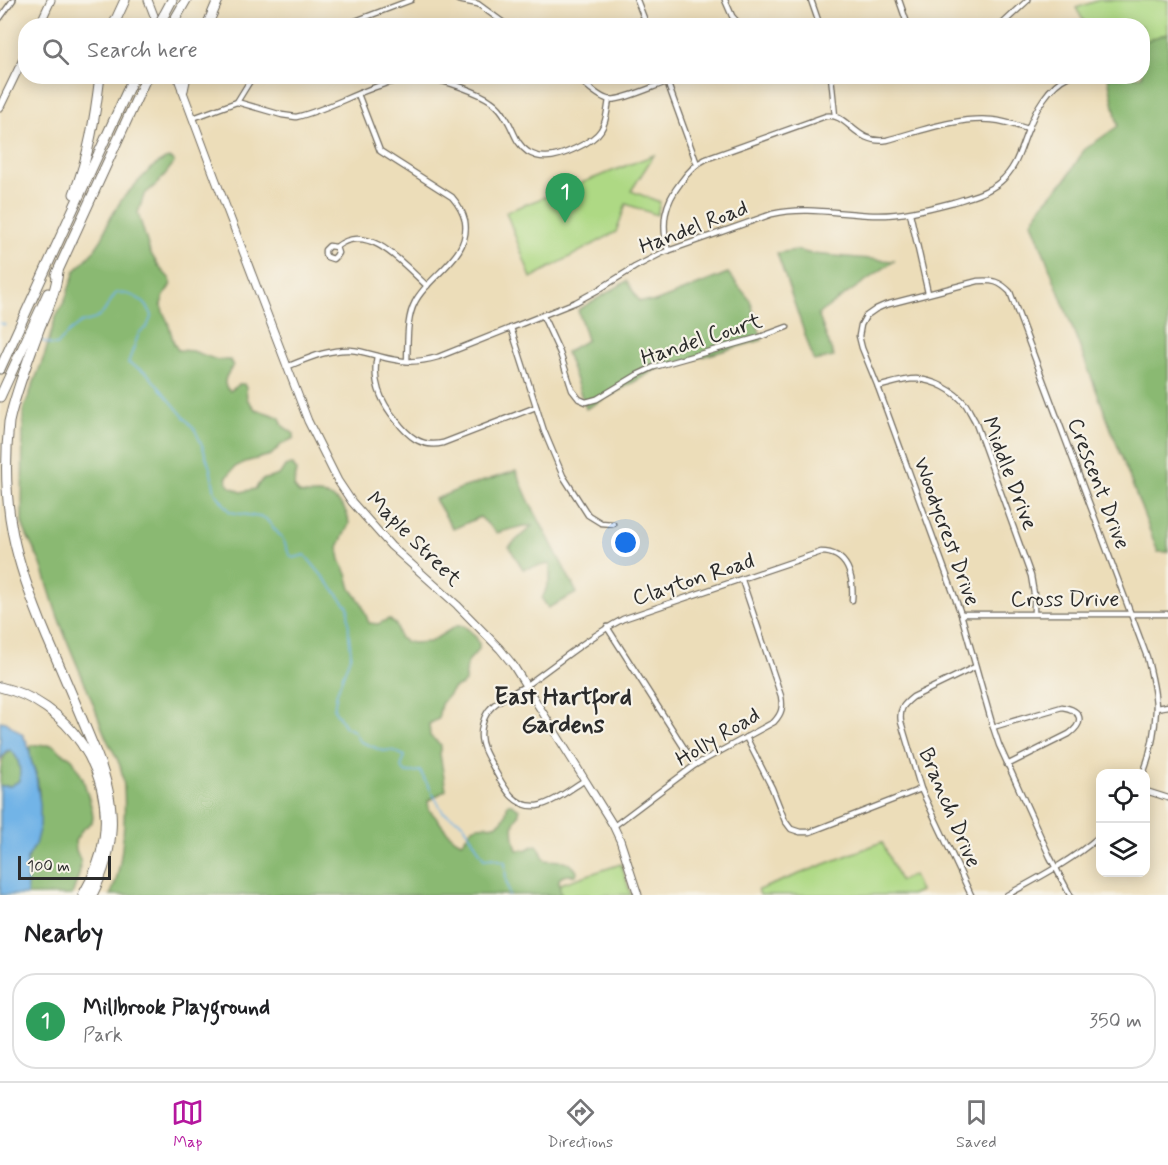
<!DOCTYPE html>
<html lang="en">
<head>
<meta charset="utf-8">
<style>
  :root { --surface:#fff; --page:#f6f6f6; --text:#202124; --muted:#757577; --line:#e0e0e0; --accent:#b5179e }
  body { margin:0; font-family:Mynerve,sans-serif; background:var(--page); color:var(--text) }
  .controls { position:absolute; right:18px; bottom:18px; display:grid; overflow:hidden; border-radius:12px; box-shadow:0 3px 15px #0003 }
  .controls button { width:54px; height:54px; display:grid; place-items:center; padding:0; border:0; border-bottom:2px solid var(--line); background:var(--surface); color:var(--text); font:30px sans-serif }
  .scale { position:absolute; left:18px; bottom:15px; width:93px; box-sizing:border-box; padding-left:6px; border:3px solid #2b2b2b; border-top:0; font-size:16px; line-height:21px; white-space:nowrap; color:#2b2b2b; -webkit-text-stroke:4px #f7f3e8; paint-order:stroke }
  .you { position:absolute; left:626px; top:543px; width:21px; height:21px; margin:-15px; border:4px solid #fff; border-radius:50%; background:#1a73e8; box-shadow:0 0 0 9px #1a73e833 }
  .badge { display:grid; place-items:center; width:39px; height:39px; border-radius:50%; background:var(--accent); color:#fff; font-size:20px; font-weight:700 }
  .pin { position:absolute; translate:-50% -50px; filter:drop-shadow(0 2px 3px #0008) }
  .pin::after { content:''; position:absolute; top:32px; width:21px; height:18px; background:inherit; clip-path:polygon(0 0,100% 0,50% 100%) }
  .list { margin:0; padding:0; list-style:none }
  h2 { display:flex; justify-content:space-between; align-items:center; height:78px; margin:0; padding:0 24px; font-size:26px }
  h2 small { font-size:20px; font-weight:400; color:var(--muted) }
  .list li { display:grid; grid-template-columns:39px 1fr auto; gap:18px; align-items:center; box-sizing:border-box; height:96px; margin:0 12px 12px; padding:0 12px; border:2px solid var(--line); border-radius:24px }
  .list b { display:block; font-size:22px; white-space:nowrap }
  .list p { margin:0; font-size:20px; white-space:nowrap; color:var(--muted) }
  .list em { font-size:20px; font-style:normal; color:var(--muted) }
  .icon { flex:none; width:33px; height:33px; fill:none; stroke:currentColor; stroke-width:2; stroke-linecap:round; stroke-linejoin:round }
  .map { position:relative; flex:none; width:1168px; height:895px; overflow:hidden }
  .search { position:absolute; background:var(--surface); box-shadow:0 3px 15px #0003; left:18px; right:18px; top:18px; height:66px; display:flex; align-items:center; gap:15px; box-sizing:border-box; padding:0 21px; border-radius:24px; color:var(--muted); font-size:22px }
  .sheet { height:186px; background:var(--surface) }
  nav { display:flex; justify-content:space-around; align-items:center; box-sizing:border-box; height:84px; border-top:2px solid var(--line); background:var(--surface); font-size:16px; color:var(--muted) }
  nav a { display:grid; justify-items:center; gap:3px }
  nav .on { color:var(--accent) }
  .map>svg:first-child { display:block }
  .green { fill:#aed984; stroke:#6c8258; stroke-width:1.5 }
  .forest { fill:#8ab972; stroke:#5a724e; stroke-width:1.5 }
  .water { fill:#72b4e7; stroke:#4e7089; stroke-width:1.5 }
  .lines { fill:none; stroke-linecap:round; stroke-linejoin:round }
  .stream { stroke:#72b4e7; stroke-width:1.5 }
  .street-casing { stroke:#6f695d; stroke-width:7 }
  .secondary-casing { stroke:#6f695d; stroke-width:9 }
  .highway-casing { stroke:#6f695d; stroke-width:11 }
  .street { stroke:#fff; stroke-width:4.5 }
  .secondary { stroke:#fff; stroke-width:7 }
  .highway { stroke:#fff; stroke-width:9 }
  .highway-bridge-casing { stroke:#6f695d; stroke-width:11; stroke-linecap:butt }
  .highway-bridge { stroke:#fff; stroke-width:9 }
  .labels { text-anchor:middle; stroke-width:4.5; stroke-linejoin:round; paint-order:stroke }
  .street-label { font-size:22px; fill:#2b2b2b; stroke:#f7f3e8 }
  .neighbourhood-label { font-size:24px; font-weight:bold; fill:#2b2b2b; stroke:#f7f3e8 }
</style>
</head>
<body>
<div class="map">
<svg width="1168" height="895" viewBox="0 0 1168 895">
  <rect width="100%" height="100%" fill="#f7f3e8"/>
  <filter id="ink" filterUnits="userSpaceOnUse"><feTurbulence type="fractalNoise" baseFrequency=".0167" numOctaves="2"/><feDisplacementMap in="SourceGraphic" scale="12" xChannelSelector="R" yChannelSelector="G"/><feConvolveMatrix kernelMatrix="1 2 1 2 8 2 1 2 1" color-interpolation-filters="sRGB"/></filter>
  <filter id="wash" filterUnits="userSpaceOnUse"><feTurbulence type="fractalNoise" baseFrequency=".008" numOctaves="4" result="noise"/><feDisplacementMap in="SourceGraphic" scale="24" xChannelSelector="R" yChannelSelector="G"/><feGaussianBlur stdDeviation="1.35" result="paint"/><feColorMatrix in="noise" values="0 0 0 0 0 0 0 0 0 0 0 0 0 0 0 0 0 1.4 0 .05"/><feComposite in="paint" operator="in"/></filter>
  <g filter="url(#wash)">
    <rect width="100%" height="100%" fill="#ecddb9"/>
    <!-- green -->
    <g class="green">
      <path d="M 1099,0 L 1168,0 L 1168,33 L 1143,42 L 1142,26 L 1086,25 L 1076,8 Z"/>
      <path d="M 654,155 L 631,191 L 660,202 L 657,215 L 626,204 L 616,232 L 531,278 L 506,212 Z"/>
      <path d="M 882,842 L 900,881 L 913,875 L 920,891 L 911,895 L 760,895 L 758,890 Z"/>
      <path d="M 621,864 L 631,895 L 556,895 L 554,886 Z"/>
    </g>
    <!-- forest -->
    <g class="forest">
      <path d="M 1168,33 L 1168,552 L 1158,552 L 1032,222 L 1042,205 L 1066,179 L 1084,150 L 1118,126 L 1108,77 L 1142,76 L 1143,42 Z"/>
      <path d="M 169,158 L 174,161 L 174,163 L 159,182 L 144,195 L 138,213 L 150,252 L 159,267 L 170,279 L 171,284 L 164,296 L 161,304 L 163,312 L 168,322 L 174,344 L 178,350 L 193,351 L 217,360 L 230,360 L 233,366 C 227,374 220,384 230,391 L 240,384 L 244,384 L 246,388 L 247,399 L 255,409 L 276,416 L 280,418 L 283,426 L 294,434 L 294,438 L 282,444 L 271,455 L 245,462 L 235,467 L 226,478 L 229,486 L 241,492 L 255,489 L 262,480 L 276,476 L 280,474 L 285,466 L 293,465 L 296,470 L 294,487 L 299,493 C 305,495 311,494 318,494 C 335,495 348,507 349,524 L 338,547 L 340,560 L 347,574 L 351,589 L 361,602 L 369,623 L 378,624 L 389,619 L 396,625 L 399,637 L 406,642 L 414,643 L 430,642 L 456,626 L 464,626 C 471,632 481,639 479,649 L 470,659 L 467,664 L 465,682 L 462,685 L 454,688 L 441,704 L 438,719 L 429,724 L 430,736 L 441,745 L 440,754 L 446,790 L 428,801 L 429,810 C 441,821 446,835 461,842 C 467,839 467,832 473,828 C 483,821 494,832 504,818 C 507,813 506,808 508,804 L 512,804 L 519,809 C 520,818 516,816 514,823 C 512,832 514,841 517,850 L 525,850 L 536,845 C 541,847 541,855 545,860 C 559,862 566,857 577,871 L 576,875 C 569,876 565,873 559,879 L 560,891 L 562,895 L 110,895 C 124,871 128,795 121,769 C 118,758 112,749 107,740 C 103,731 100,723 97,714 C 86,684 72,655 61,625 C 53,605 48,584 41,564 C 35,550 26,537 22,522 L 23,416 L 24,408 L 45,354 L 55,319 L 65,300 L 75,271 L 93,252 L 102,239 L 108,222 L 122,199 L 151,168 L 165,159 Z"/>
      <path d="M 796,250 L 812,254 L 894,261 L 818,314 L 834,357 L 814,361 L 777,253 Z"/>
      <path d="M 728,273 L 750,300 L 762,340 L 655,370 L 586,409 L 566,352 L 587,340 L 578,310 L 627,281 L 639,301 L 655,302 Z"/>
      <path d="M 516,471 L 528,499 L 577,593 L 548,608 L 542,599 L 550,579 L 550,564 L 523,569 L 509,547 L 532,526 L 523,526 L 497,533 L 480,517 L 453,529 L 435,499 L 462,488 Z"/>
      <path d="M 32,745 L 52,745 L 56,747 L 62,753 L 70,757 L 73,760 L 83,779 L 92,809 L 93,818 L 92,822 L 82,830 L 75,841 L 76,850 L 81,862 L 79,875 L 72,895 L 27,895 C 27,880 23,861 33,849 C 41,825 41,802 37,777 C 35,766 25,755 32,745 Z"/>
      <path d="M 10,750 C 20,757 21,771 19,781 L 11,786 L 0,786 C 0,772 0,757 10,750 Z"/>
    </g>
    <!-- water -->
    <path class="water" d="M 0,721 L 6,722 L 23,735 L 29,748 L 31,760 L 36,776 L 40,804 L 40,825 L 35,845 L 27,859 L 27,895 L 0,895 L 0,786 L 11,786 L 19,781 C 21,771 20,757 10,750 L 6,751 L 0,760 Z"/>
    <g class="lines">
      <!-- stream -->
      <g class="stream">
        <path d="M 0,323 L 5,325"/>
        <path d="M 40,340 L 52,345 L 57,345 L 69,332 L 81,323 L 95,319 L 103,313 L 116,293 C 133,293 145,299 152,315 L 147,327 L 139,333 L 128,363 L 147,373 L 195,430 L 202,445 L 210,468 L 215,492 L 230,512 L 265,518 L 283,539 L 289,554 L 293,558 L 305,555 L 348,607 L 349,634 L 351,654 L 337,692 L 334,709 L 345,727 L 354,731 L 359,741 L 383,751 L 391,750 L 405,756 L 401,767 L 406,773 L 420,771 L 443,812 L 463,823 L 484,859 L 493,858 L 505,862 L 506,880 L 509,895"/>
      </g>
    </g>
  </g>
  <g filter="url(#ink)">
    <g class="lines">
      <defs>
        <g id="street">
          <path d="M 458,0 L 478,4 L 508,26"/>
          <path d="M 637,0 L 647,26"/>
          <path d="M 725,0 L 732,16 L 741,26"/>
          <path d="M 811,0 L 820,26"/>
          <path d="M 899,0 L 908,26"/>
          <path d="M 0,18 L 13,0"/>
          <path d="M 342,26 L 411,0"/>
          <path d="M 1000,26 L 1028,0"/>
          <path d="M 575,76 C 584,83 597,96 607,99 C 618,103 654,86 667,82"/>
          <path d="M 665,76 L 697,164"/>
          <path d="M 831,76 L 835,116"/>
          <path d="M 358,94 L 380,151 L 452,197 C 458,204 463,212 465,221 C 471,258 429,274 415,302 C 406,319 408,342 407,361"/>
          <path d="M 237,102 L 282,115 L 296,117 C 341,107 383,73 431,79 C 445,80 480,93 491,101 C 497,105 502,111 506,118 C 514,130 515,143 528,152 C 533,155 539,157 545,157 C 559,158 594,142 601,130 C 607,121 607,110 609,100"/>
          <path d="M 193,118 L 237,102 L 253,76"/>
          <path d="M 910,213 L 928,293"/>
          <path d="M 336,247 L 338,253 L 336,256 L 333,259 L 327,257 L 325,254 L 325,250 L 329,246 L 336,247 C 369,221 404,265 427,286"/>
          <path d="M 668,251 C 661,223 664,204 681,182 C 688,172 695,164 706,159 L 826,116 C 848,112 855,145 887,140 C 921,131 956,117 992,120 C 1004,121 1016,125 1028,129"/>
          <path d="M 543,316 L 560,353 L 572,390 L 579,399 L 586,402 L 597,399 L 637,375 L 654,367 L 760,337 L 787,327"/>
          <path d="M 511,328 L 544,431 L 563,476 L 588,515 L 601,523 L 613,524"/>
          <path d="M 377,356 C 372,381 380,401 396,420 C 408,436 421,448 443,443 L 536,407"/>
          <path d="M 286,367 C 307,359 328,349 350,350 C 366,351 380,358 396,360 C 410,363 424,361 438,357 L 576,302 L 598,290 L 635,267 L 662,253 L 772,214 C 806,206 839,214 873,215 C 901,216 927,209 954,202 C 970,197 987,193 1000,182 C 1017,168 1020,149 1028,130 C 1035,110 1049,85 1069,76"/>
          <path d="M 878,387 C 890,384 903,379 916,379 C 934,380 954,390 966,405 C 969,410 972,416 975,421 L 1031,576 L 1034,594 L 1034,613"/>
          <path d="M 961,614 L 1168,614"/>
          <path d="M 607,627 L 695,765"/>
          <path d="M 1156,708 L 1168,706"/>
          <path d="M 993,727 L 1062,707 C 1082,710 1085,722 1069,734 L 1007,765"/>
          <path d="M 746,737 L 772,788 L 785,821 L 791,829 L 800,832 L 810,832 L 921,789"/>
          <path d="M 585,780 C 572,788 552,804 537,806 C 512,808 502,783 492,765 C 487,756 481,746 481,735 C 481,729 483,719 487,713 C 495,700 515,693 528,684 C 559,662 589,637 623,619 L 821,552 C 848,552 854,577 852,600"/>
          <path d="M 1146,791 L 1168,798"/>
          <path d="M 614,826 L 695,765 L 774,722 C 782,713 783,708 781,696 L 742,580"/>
          <path d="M 971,895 L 921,789 L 901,722 C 899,709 903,705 913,697 L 975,667"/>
          <path d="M 1007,895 C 1040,877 1071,861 1100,836"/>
          <path d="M 1070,895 L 1050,857 L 999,745 L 993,727 L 961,614 L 878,387 L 862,348 L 859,336 L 861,325 L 866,316 L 876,309 L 885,305 L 978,281 C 993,280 999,281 1010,292 L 1147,657 C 1151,674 1156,691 1156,709 C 1155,731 1151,753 1143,774"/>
        </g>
        <g id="secondary">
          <path d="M 148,0 L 158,26"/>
          <path d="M 39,26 L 51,0"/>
          <path d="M 177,76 L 215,178 L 308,421 L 338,481 L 352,502 L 391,546 L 457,605 L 500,649 L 513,665 L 613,825 L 620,840 L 638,895"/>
          <path d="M 0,107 L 26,53"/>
        </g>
        <g id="highway">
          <path d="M 164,15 L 172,0"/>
          <path d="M 113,26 L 125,0"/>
          <path d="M 171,26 L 186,0"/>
          <path d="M 207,26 L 218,0"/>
          <path d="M 183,90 L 186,76"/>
          <path d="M 74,194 C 89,156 95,117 100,76"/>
          <path d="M 58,271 C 56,291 48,309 40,327 C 29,358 16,390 9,422 C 0,508 15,561 47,637 C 64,676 81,716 97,755 C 117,805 117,846 92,895"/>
          <path d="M 56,275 L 147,76"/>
          <path d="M 0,369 L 134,76"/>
          <path d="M 0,397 L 48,293"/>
          <path d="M 0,687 C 68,703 114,770 104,839 C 101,859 93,878 83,895"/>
        </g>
      </defs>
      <!-- street casing -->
      <use href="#street" class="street-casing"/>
      <!-- secondary casing -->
      <use href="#secondary" class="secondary-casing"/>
      <!-- highway casing -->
      <use href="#highway" class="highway-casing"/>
      <!-- street -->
      <use href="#street" class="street"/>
      <!-- secondary -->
      <use href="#secondary" class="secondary"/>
      <!-- highway -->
      <use href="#highway" class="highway"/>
      <defs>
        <path id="highway-bridge" d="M 158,26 L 164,15"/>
      </defs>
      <!-- highway-bridge casing -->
      <use href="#highway-bridge" class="highway-bridge-casing"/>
      <!-- highway-bridge -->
      <use href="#highway-bridge" class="highway-bridge"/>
    </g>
  </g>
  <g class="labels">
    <!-- street labels -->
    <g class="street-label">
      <text transform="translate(693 226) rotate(-21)" y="8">Handel Road</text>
      <text transform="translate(701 338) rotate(-18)" y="8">Handel Court</text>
      <text transform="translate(1011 473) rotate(69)" y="8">Middle Drive</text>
      <text transform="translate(1100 483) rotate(69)" y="8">Crescent Drive</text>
      <text transform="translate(948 531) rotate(70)" y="8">Woodycrest Drive</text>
      <text transform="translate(415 538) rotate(45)" y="8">Maple Street</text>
      <text transform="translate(693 578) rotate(-18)" y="8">Clayton Road</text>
      <text x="1065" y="606">Cross Drive</text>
      <text transform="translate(717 736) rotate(-31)" y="8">Holly Road</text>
      <text transform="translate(951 807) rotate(67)" y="8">Branch Drive</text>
    </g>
    <!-- neighbourhood labels -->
    <g class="neighbourhood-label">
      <text x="563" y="704">East Hartford<tspan x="563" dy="28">Gardens</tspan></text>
    </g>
  </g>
</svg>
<div class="controls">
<button><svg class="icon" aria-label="locate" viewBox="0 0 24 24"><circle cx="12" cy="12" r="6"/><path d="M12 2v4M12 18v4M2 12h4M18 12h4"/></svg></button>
<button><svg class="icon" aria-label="layers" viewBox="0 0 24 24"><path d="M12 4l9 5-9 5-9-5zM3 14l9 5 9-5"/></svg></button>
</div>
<div class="scale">100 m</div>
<div class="you"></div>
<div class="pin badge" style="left:565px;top:223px;background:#2e9e5b">1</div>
<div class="search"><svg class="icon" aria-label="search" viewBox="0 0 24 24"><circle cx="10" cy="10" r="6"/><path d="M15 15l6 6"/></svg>Search here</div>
</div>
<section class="sheet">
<h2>Nearby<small></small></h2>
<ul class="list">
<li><span class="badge" style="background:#2e9e5b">1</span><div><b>Millbrook Playground</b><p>Park</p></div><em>350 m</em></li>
</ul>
</section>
<nav>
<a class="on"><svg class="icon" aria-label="map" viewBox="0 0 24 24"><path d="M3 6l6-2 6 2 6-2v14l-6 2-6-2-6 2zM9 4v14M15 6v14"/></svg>Map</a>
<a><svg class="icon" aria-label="directions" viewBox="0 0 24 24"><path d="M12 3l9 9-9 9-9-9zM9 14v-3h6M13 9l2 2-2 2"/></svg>Directions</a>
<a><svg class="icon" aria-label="saved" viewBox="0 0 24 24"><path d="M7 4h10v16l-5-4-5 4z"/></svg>Saved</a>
</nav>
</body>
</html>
